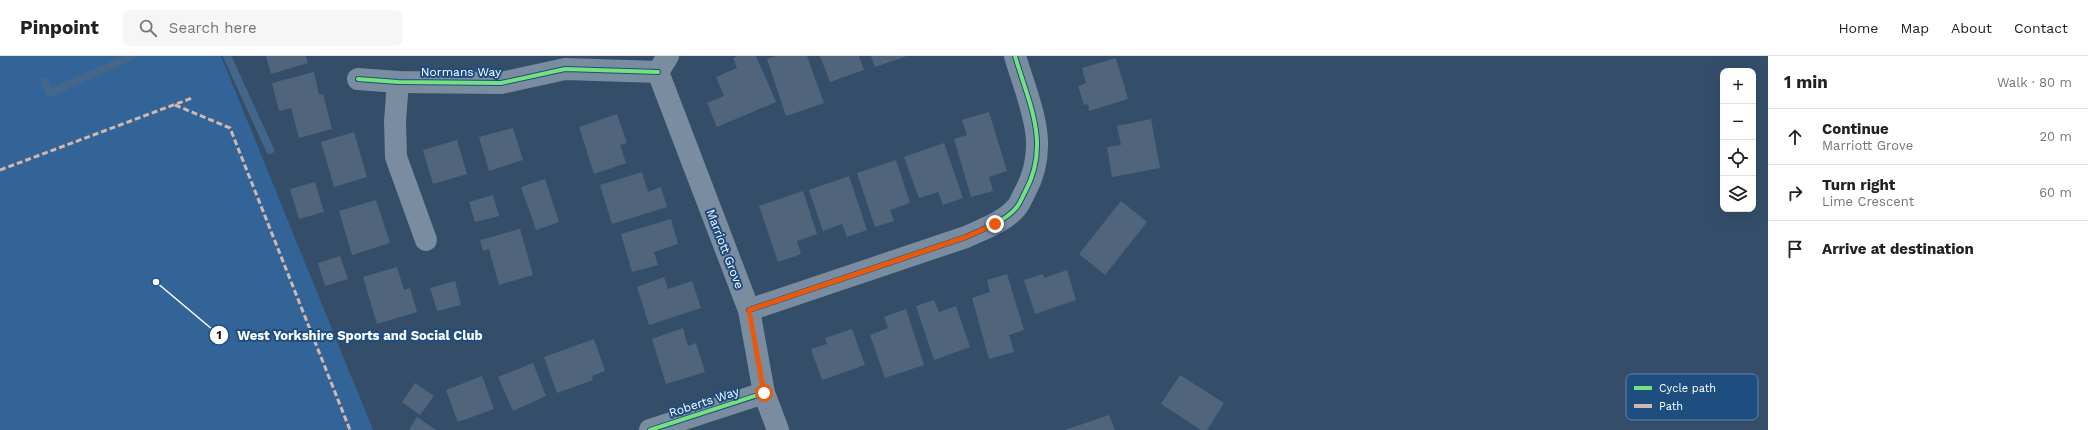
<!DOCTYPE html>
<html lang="en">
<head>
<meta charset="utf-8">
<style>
  :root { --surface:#fff; --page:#f6f6f6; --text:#222; --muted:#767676; --line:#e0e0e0 }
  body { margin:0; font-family:"Work Sans",sans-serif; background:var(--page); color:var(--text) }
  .controls { position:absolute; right:12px; top:12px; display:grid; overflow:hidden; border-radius:8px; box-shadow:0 4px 16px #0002 }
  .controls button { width:36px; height:36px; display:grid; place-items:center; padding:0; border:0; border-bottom:1px solid var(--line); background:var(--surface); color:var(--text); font:20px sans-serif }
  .stop { position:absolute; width:12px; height:12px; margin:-9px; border:3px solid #ea580c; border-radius:50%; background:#fff }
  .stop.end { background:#ea580c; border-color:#fff; box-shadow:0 1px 4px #0008 }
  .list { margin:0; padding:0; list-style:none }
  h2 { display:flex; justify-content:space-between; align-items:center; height:52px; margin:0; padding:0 16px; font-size:17px }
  h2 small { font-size:13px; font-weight:400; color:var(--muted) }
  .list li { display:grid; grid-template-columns:26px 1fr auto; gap:12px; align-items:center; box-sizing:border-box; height:56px; padding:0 16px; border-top:1px solid var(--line) }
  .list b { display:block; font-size:15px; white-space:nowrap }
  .list p { margin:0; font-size:13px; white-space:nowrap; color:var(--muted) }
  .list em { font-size:13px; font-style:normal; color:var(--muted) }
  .icon { flex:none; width:22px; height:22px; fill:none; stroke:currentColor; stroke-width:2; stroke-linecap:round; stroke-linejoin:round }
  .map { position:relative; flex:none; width:1768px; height:374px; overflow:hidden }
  header { display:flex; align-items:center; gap:24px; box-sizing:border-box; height:56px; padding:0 20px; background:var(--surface); border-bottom:1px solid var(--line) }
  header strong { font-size:19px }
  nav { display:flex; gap:22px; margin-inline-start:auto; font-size:14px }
  .search { width:280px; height:36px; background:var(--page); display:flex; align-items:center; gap:10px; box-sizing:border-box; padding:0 14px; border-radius:8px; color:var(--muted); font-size:15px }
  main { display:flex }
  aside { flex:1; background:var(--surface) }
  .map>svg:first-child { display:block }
  .green { fill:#326497 }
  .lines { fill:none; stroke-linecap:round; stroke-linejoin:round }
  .stream { stroke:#43668a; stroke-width:8 }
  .building { fill:#50657c }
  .minor { stroke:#7a8ca0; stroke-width:22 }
  .quiet { stroke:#d1b7ad; stroke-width:3; stroke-dasharray:6 3; stroke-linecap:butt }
  .cycleway-casing { stroke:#1e4d80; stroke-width:6 }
  .cycleway { stroke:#77e17e; stroke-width:4 }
  .route { stroke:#ea580c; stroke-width:5 }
  .labels { text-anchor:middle; stroke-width:4; stroke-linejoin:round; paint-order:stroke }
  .street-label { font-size:12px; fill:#fff; stroke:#1e4d80 }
  .key { fill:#1e4d80; stroke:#6282a6; stroke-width:1 }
  .key-label { font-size:11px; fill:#fff }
  .leader { fill:none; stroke:#fff; stroke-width:1.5 }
  .callout-dot { fill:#fff; stroke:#1e4d80; stroke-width:1.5 }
  .mark-label { font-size:12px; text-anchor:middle; font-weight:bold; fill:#111 }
  .callout-label { font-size:13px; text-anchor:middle; font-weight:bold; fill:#fff; stroke:#1e4d80; stroke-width:4; stroke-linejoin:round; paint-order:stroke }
</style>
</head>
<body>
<header>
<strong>Pinpoint</strong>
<div class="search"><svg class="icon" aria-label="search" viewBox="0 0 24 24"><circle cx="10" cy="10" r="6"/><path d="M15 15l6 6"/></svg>Search here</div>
<nav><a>Home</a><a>Map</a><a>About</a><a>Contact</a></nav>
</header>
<main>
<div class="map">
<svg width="1768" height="374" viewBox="0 0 1768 374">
  <rect width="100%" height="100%" fill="#344e6a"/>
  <!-- green -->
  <path class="green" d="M 0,0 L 221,0 L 373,374 L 0,374 Z"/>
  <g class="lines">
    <!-- stream -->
    <g class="stream">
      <path d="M 227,0 L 270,94"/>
      <path d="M 45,25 L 50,37 L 132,0"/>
    </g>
  </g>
  <!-- building -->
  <g class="building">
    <path d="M 266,0 L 306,0 L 308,7 L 271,18 Z"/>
    <path d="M 737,0 L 756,0 L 776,46 L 717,71 L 707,47 L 724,40 L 716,21 L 737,12 L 733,2 Z"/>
    <path d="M 776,0 L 807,0 L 824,47 L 786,60 L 767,3 Z"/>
    <path d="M 820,0 L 859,0 L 864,14 L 830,26 Z"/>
    <path d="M 871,0 L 907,0 L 875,11 Z"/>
    <path d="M 1116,2 L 1128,43 L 1089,55 L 1088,48 L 1084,49 L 1078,30 L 1086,27 L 1082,12 Z"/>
    <path d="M 314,16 L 319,39 L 323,38 L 332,73 L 299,82 L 291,52 L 279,55 L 272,27 Z"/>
    <path d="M 989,56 L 1007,115 L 989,121 L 993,135 L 971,141 L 954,83 L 967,79 L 962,64 Z"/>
    <path d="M 617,58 L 627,87 L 620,89 L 626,107 L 594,118 L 579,71 Z"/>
    <path d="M 1151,63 L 1160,112 L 1112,121 L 1107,91 L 1121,89 L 1117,70 Z"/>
    <path d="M 513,72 L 523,104 L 489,115 L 479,81 Z"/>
    <path d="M 354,76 L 367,121 L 334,131 L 321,86 Z"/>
    <path d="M 457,84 L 467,118 L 433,128 L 423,94 Z"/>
    <path d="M 944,87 L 963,142 L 943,149 L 938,136 L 919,142 L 904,101 Z"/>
    <path d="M 896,104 L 910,147 L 890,154 L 894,165 L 875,171 L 857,117 Z"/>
    <path d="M 642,116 L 648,136 L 661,131 L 667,151 L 612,168 L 600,129 Z"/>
    <path d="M 849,120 L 867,174 L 847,181 L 842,168 L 823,175 L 809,134 Z"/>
    <path d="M 545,123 L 559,166 L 536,174 L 521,131 Z"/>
    <path d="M 315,126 L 324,156 L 299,163 L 290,133 Z"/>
    <path d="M 803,135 L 817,178 L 797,185 L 801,198 L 778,206 L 759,150 Z"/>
    <path d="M 493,139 L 499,160 L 475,166 L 469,146 Z"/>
    <path d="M 376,144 L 390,187 L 352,199 L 339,155 Z"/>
    <path d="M 1121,145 L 1147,166 L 1105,219 L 1079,198 Z"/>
    <path d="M 671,163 L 678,188 L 654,196 L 658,209 L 632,216 L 621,178 Z"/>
    <path d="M 520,173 L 533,219 L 499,229 L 489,193 L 483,195 L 480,184 Z"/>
    <path d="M 340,200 L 348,223 L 325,230 L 318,207 Z"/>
    <path d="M 397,211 L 404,234 L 410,232 L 417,256 L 377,268 L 363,221 Z"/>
    <path d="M 1067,214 L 1076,244 L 1035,258 L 1024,224 L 1043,218 L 1044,222 Z"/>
    <path d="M 1007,218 L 1024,274 L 1009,279 L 1014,296 L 989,303 L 972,242 L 990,236 L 987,224 Z"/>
    <path d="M 664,221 L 668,233 L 692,225 L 701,252 L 649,269 L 637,231 Z"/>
    <path d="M 455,225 L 461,249 L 437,255 L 430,232 Z"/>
    <path d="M 934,244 L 939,256 L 956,250 L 970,291 L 934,304 L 916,250 Z"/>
    <path d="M 906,253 L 924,309 L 885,322 L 870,279 L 888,272 L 884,261 Z"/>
    <path d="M 683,272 L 688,290 L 696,287 L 705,316 L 666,328 L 652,283 Z"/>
    <path d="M 852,273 L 865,309 L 822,324 L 811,293 L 827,288 L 825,282 Z"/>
    <path d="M 594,283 L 605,315 L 592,320 L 593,324 L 557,337 L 544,301 Z"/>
    <path d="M 533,307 L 546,340 L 513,355 L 498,321 Z"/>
    <path d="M 1180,319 L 1224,347 L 1207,374 L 1201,374 L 1161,348 Z"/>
    <path d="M 482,320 L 494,353 L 458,366 L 446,334 Z"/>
    <path d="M 415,327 L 434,340 L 420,359 L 402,346 Z"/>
    <path d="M 1109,359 L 1115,374 L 1065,374 Z"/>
    <path d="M 417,361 L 436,374 L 409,374 Z"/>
  </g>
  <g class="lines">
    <!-- minor -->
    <g class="minor">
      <path d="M 658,16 L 749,254 L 764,337 L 778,374"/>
      <path d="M 658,16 L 668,0"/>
      <path d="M 358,23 L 398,26 L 501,27 L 565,13 L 658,16"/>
      <path d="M 398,26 L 395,65 L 396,101 L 426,184"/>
      <path d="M 749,254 L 966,181 C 983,173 1004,166 1016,152 C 1020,148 1022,141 1025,136 C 1051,88 1029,48 1015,0"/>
      <path d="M 650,374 L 764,337"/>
    </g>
    <!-- quiet -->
    <g class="quiet">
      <path d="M 175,49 L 230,72 L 350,374"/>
      <path d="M 0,114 L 192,42"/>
    </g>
    <defs>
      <g id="cycleway">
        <path d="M 358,23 L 398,26 L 501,27 L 565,13 L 658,16"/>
        <path d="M 749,254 L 966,181 C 983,173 1004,166 1016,152 C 1020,148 1022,141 1025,136 C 1051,88 1029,48 1015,0"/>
        <path d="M 650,374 L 764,337"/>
      </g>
    </defs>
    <!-- cycleway casing -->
    <use href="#cycleway" class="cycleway-casing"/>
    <!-- cycleway -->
    <use href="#cycleway" class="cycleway"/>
  </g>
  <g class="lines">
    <!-- route -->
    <path class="route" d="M 764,337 L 749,254 L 966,181 L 995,168"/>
  </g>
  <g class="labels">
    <!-- street labels -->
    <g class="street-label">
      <text x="461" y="20">Normans Way</text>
      <text transform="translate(725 193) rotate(69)" y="4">Marriott Grove</text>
      <text transform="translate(704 346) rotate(-18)" y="4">Roberts Way</text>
    </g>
  </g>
  <!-- legend -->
  <rect x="1626" y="318" width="132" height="46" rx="6" class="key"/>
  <rect x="1634" y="330" width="18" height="4" fill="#77e17e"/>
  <rect x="1634" y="348" width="18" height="4" fill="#d1b7ad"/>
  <g class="key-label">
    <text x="1659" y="336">Cycle path</text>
    <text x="1659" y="354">Path</text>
  </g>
  <!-- callouts -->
  <path class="leader" d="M156 226L219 279"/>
  <g class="callout-dot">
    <circle cx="156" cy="226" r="4"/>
    <circle cx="219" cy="279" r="10"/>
  </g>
  <g class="mark-label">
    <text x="219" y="283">1</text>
  </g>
  <g class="callout-label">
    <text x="360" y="284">West Yorkshire Sports and Social Club</text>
  </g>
</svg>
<div class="controls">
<button>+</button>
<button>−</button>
<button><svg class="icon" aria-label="locate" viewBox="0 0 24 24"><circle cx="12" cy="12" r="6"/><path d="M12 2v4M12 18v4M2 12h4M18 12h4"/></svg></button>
<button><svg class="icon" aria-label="layers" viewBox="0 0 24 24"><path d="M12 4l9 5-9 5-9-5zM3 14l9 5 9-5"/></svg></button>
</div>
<div class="stop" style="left:764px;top:337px"></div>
<div class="stop end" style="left:995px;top:168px"></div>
</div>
<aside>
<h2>1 min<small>Walk · 80 m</small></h2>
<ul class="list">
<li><svg class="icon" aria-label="ahead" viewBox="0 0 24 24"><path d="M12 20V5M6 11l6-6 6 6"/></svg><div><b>Continue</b><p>Marriott Grove</p></div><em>20 m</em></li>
<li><svg class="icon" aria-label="right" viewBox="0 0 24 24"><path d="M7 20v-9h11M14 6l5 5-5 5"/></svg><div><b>Turn right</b><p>Lime Crescent</p></div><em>60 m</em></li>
<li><svg class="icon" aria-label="arrive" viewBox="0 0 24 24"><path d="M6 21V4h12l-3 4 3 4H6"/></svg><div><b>Arrive at destination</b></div></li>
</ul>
</aside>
</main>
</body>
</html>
